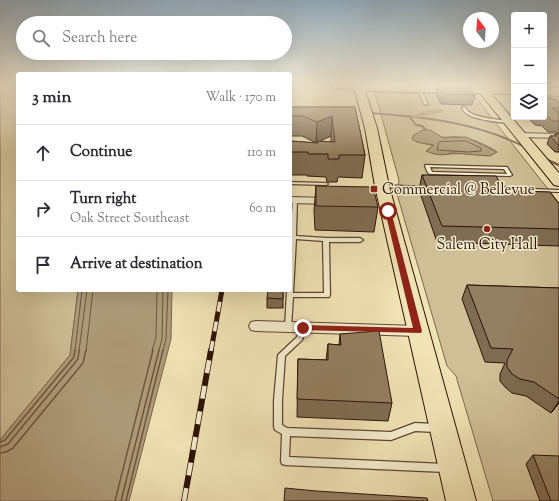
<!DOCTYPE html>
<html lang="en">
<head>
<meta charset="utf-8">
<style>
  :root { --surface:#fff; --page:#f2f2f3; --text:#2b2b33; --muted:#7c7c81; --line:#e1e1e2 }
  body { margin:0; font-family:"Sorts Mill Goudy",serif; background:var(--page); color:var(--text) }
  .controls { position:absolute; right:12px; top:12px; display:grid; overflow:hidden; border-radius:4px; box-shadow:0 4px 16px #0002 }
  .controls button { width:36px; height:36px; display:grid; place-items:center; padding:0; border:0; border-bottom:1px solid var(--line); background:var(--surface); color:var(--text); font:20px sans-serif }
  .compass { position:absolute; left:463px; top:12px; width:36px; height:36px; border-radius:50%; background:var(--surface); box-shadow:0 4px 16px #0002; rotate:343deg }
  .stop { position:absolute; width:12px; height:12px; margin:-9px; border:3px solid #8f2418; border-radius:50%; background:#fff }
  .stop.end { background:#8f2418; border-color:#fff; box-shadow:0 1px 4px #0008 }
  .list { margin:0; padding:0; list-style:none }
  h2 { display:flex; justify-content:space-between; align-items:center; height:52px; margin:0; padding:0 16px; font-size:17px }
  h2 small { font-size:13px; font-weight:400; color:var(--muted) }
  .list li { display:grid; grid-template-columns:26px 1fr auto; gap:12px; align-items:center; box-sizing:border-box; height:56px; padding:0 16px; border-top:1px solid var(--line) }
  .list b { display:block; font-size:15px; white-space:nowrap }
  .list p { margin:0; font-size:13px; white-space:nowrap; color:var(--muted) }
  .list em { font-size:13px; font-style:normal; color:var(--muted) }
  .icon { flex:none; width:22px; height:22px; fill:none; stroke:currentColor; stroke-width:2; stroke-linecap:round; stroke-linejoin:round }
  .map { position:relative; flex:none; width:559px; height:501px; overflow:hidden }
  .search { position:absolute; background:var(--surface); box-shadow:0 4px 16px #0002; left:16px; top:16px; width:276px; height:44px; display:flex; align-items:center; gap:10px; box-sizing:border-box; padding:0 14px; border-radius:22px; color:var(--muted); font-size:15px }
  .panel { position:absolute; background:var(--surface); box-shadow:0 4px 16px #0002; left:16px; top:72px; width:276px; height:220px; border-radius:4px }
  .map>svg:first-child { display:block }
  .green { fill:#cfbf97; stroke:#7e684e; fill-rule:evenodd }
  .water { fill:#ae9c7a; stroke:#7b654c }
  .lines { fill:none; stroke-linecap:round; stroke-linejoin:round }
  .shore-far1 { stroke:#6e5740; stroke-width:1 }
  .shore { stroke:#6e5740; stroke-width:1.5 }
  .stream-far1 { stroke:#7b654c; stroke-width:2 }
  .stream { stroke:#7b654c; stroke-width:2.5 }
  .canal { fill:#ae9c7a; fill-rule:evenodd }
  .lane-casing { stroke:#5e4632; stroke-width:2.5 }
  .street-casing { stroke:#5e4632; stroke-width:2 }
  .primary-casing { stroke:#2e1206; stroke-width:2 }
  .highway-casing { stroke:#2e1206; stroke-width:2 }
  .lane { fill:#f5edcf; fill-rule:evenodd }
  .street { fill:#f5edcf; fill-rule:evenodd }
  .primary { fill:#f0e3b5; fill-rule:evenodd }
  .highway { fill:#f0e3b5; fill-rule:evenodd }
  .rail-far1-casing { stroke:#2e1206; stroke-width:5 }
  .rail-casing { stroke:#2e1206; stroke-width:6 }
  .rail-far1 { stroke:#f5edcf; stroke-width:3.5; stroke-dasharray:10; stroke-linecap:butt }
  .rail { stroke:#f5edcf; stroke-width:4.5; stroke-dasharray:13; stroke-linecap:butt }
  .wall { fill:#7e6d53; stroke:#2e1206; fill-rule:evenodd }
  .shaded-wall { fill:#675944; stroke:#2e1206 }
  .building { fill:#937f61; stroke:#2e1206 }
  .route { fill:#8f2418 }
  .poi-dot { fill:#8f2418; stroke:#f5edcf; stroke-width:1.5 }
  .labels { text-anchor:middle; stroke-width:3; stroke-linejoin:round; paint-order:stroke }
  .poi-label { font-size:15px; fill:#2e1206; stroke:#f5edcf; text-anchor:start }
</style>
</head>
<body>
<div class="map">
<svg width="559" height="501" viewBox="0 0 559 501">
  <rect width="100%" height="100%" fill="#f0e3b5"/>
  <filter id="stains"><feTurbulence type="fractalNoise" baseFrequency=".005" numOctaves="4"/><feColorMatrix values="0 0 0 0 .2 0 0 0 0 .09 0 0 0 0 .02 0 0 0 .5 -.17"/></filter>
  <radialGradient id="worn" r=".72"><stop offset=".6" stop-color="#630" stop-opacity="0"/><stop offset="1" stop-color="#630" stop-opacity=".3"/></radialGradient>
  <!-- green -->
  <g class="green">
    <path d="M 0,84 L 18,84 L 18,290 L 78,290 L 70,355 L 0,440 Z"/>
    <path d="M 375,93 L 473,94 L 559,203 L 559,501 L 493,501 L 456,376 L 447,366 L 397,194 L 399,180 ZM 430,130 C 447,142 442,135 459,137 C 471,138 487,145 497,152 L 448,154 L 428,149 L 435,146 L 417,142 L 412,139 L 414,135 Z"/>
  </g>
  <!-- water -->
  <g class="water">
    <path d="M 423,130 L 430,130 L 443,138 L 466,137 L 497,152 L 490,156 L 451,153 C 443,156 435,155 426,151 L 434,145 L 417,142 L 412,139 L 414,135 Z"/>
    <path d="M 78,290 L 172,290 L 171,339 L 129,501 L 0,501 L 0,440 L 70,355 Z"/>
  </g>
  <g class="lines">
    <!-- shore-far1 -->
    <g class="shore-far1">
      <path d="M 466,141 L 481,148 L 481,151 L 468,152 L 437,150 L 439,142 Z"/>
      <path d="M 75,351 L 82,290"/>
      <path d="M 79,351 L 87,290"/>
      <path d="M 86,351 L 93,290"/>
      <path d="M 152,351 L 156,337 L 157,290"/>
      <path d="M 159,351 L 162,338 L 163,290"/>
      <path d="M 163,351 L 166,339 L 168,290"/>
    </g>
    <!-- shore -->
    <g class="shore">
      <path d="M 0,442 L 5,440 L 74,357 L 75,350"/>
      <path d="M 0,447 L 8,444 L 78,359 L 79,350"/>
      <path d="M 0,453 L 6,452 L 13,448 L 83,363 L 86,350"/>
      <path d="M 115,501 L 153,350"/>
      <path d="M 121,501 L 159,350"/>
      <path d="M 126,501 L 163,350"/>
    </g>
    <!-- stream-far1 -->
    <g class="stream-far1">
      <path d="M 370,113 C 425,117 475,122 525,147"/>
      <path d="M 409,116 L 416,125 L 422,126 L 426,130"/>
    </g>
    <!-- stream -->
    <path class="stream" d="M 545,159 L 559,165"/>
    <!-- canal -->
    <g class="canal">
      <path d="M 544,96 L 559,98 L 559,102 L 544,100 Z"/>
      <path d="M 441,109 L 443,110 L 443,112 L 415,118 L 411,116 L 429,110 Z"/>
    </g>
    <defs>
      <g id="lane">
        <path d="M 290,84 L 309,84 L 307,85 L 290,85 Z"/>
        <path d="M 417,87 L 420,88 L 428,104 L 427,105 L 424,104 Z"/>
        <path d="M 463,107 L 465,107 C 466,108 468,112 469,112 C 476,118 501,120 510,121 L 512,122 C 505,124 471,119 466,113 C 464,112 463,110 462,108 Z"/>
        <path d="M 425,165 L 505,167 L 507,167 L 512,175 L 510,176 L 430,174 L 428,173 L 425,166 ZM 430,167 L 504,169 L 507,174 L 432,172 Z"/>
        <path d="M 290,182 L 326,183 L 328,184 L 326,185 L 290,184 Z"/>
        <path d="M 381,185 L 426,187 L 428,188 L 426,189 L 383,187 L 381,186 Z"/>
        <path d="M 503,188 L 559,190 L 559,192 L 505,190 L 503,190 Z"/>
        <path d="M 293,199 L 295,199 L 297,200 L 296,236 L 326,238 L 360,238 L 363,240 L 360,242 L 329,242 L 330,295 L 329,297 L 293,297 L 291,327 L 290,329 L 288,330 L 286,329 L 285,327 L 287,290 L 290,290 L 290,242 ZM 296,239 L 323,241 L 324,293 L 293,293 Z"/>
        <path d="M 303,325 L 305,326 L 306,328 L 302,340 L 285,356 L 282,400 L 282,425 L 287,428 L 391,432 L 415,423 L 436,424 L 439,425 L 440,428 L 439,431 L 436,432 L 415,431 L 391,440 L 290,436 L 289,457 L 445,464 L 448,465 L 449,468 L 448,471 L 445,472 L 285,465 L 282,464 L 281,461 L 282,434 L 275,430 L 274,427 L 274,400 L 278,355 L 280,353 L 297,337 L 301,326 Z"/>
      </g>
      <g id="street">
        <path d="M 518,133 L 559,134 L 559,138 L 521,137 L 517,135 Z"/>
        <path d="M 290,197 L 329,198 L 334,201 L 329,204 L 290,203 Z"/>
        <path d="M 256,321 L 418,326 L 423,327 L 425,331 L 423,335 L 418,336 L 256,331 L 251,330 L 249,326 L 251,322 Z"/>
      </g>
      <g id="primary">
        <path d="M 353,84 L 363,84 L 377,128 L 389,186 L 476,501 L 446,501 L 375,186 L 365,128 Z"/>
        <path d="M 473,84 L 483,84 L 559,173 L 559,186 L 554,185 Z"/>
      </g>
      <g id="highway">
        <path d="M 328,84 L 514,86 L 514,94 L 372,91 L 334,88 L 330,86 Z"/>
        <path d="M 544,87 L 559,88 L 559,96 L 544,95 Z"/>
      </g>
    </defs>
    <!-- lane casing -->
    <use href="#lane" class="lane-casing"/>
    <!-- street casing -->
    <use href="#street" class="street-casing"/>
    <!-- primary casing -->
    <use href="#primary" class="primary-casing"/>
    <!-- highway casing -->
    <use href="#highway" class="highway-casing"/>
    <!-- lane -->
    <use href="#lane" class="lane"/>
    <!-- street -->
    <use href="#street" class="street"/>
    <!-- primary -->
    <use href="#primary" class="primary"/>
    <!-- highway -->
    <use href="#highway" class="highway"/>
    <defs>
      <path id="rail-far1" d="M 211,351 L 222,290"/>
      <path id="rail" d="M 184,501 L 211,350"/>
    </defs>
    <!-- rail-far1 casing -->
    <use href="#rail-far1" class="rail-far1-casing"/>
    <!-- rail casing -->
    <use href="#rail" class="rail-casing"/>
    <!-- rail-far1 -->
    <use href="#rail-far1" class="rail-far1"/>
    <!-- rail -->
    <use href="#rail" class="rail"/>
  </g>
  <!-- wall -->
  <g class="wall">
    <path d="M 438,84 L 475,95 L 472,105 L 441,104 L 436,94 Z"/>
    <path d="M 544,84 L 559,84 L 559,86 L 556,86 Z"/>
    <path d="M 544,98 L 559,103 L 559,152 L 555,152 L 547,144 L 550,136 L 554,136 L 555,134 L 557,134 L 557,132 L 548,132 L 542,126 L 535,125 L 527,117 L 544,117 Z"/>
    <path d="M 290,107 L 355,107 L 365,155 L 362,178 L 338,177 L 337,182 L 327,182 L 326,177 L 307,176 L 307,175 L 290,175 L 290,141 L 317,143 L 317,142 L 316,143 L 302,136 L 290,136 ZM 331,136 L 331,142 L 319,141 Z"/>
    <path d="M 422,175 L 502,186 L 513,191 L 559,204 L 559,246 L 437,242 L 419,190 Z"/>
    <path d="M 316,186 L 378,207 L 374,232 L 315,230 L 314,210 Z"/>
    <path d="M 467,285 L 559,288 L 559,403 L 551,413 L 526,396 L 512,393 L 505,387 L 500,381 L 500,374 L 505,363 L 485,362 L 462,299 Z"/>
    <path d="M 283,290 L 283,308 L 267,308 L 267,298 Z"/>
    <path d="M 340,334 L 392,403 L 388,421 L 297,417 L 298,359 L 326,360 L 328,344 L 339,345 Z"/>
    <path d="M 533,455 L 559,501 L 540,501 L 526,464 Z"/>
  </g>
  <!-- shaded-wall -->
  <g class="shaded-wall">
    <path d="M 332,116 L 331,136 L 316,143 L 317,122 Z"/>
    <path d="M 559,401 L 559,403 L 551,413 Z"/>
  </g>
  <!-- building -->
  <g class="building">
    <path d="M 438,84 L 468,85 L 475,95 L 443,94 Z"/>
    <path d="M 544,98 L 547,98 L 556,100 L 559,103 L 559,108 L 552,108 L 559,115 L 559,121 L 552,121 L 546,115 L 544,115 Z"/>
    <path d="M 290,107 L 355,107 L 365,155 L 339,155 L 339,159 L 328,159 L 328,154 L 308,154 L 308,152 L 290,152 L 290,141 L 318,143 L 317,141 L 335,142 L 332,116 L 317,122 L 303,116 L 290,116 Z"/>
    <path d="M 555,134 L 559,134 L 559,145 L 558,145 L 550,136 L 557,136 Z"/>
    <path d="M 422,175 L 496,176 L 502,186 L 510,187 L 513,191 L 550,192 L 559,204 L 559,229 L 442,226 Z"/>
    <path d="M 316,186 L 373,187 L 378,207 L 316,206 Z"/>
    <path d="M 467,285 L 559,288 L 559,399 L 534,382 L 520,379 L 512,374 L 507,367 L 507,360 L 513,349 L 491,348 Z"/>
    <path d="M 268,290 L 283,290 L 283,299 L 267,298 Z"/>
    <path d="M 379,331 L 392,403 L 297,399 L 298,359 L 328,360 L 328,344 L 341,345 L 340,334 Z"/>
    <path d="M 533,455 L 559,456 L 559,501 L 551,501 Z"/>
    <path d="M 285,488 L 316,491 L 427,498 L 428,501 L 284,501 Z"/>
  </g>
  <!-- sky -->
  <linearGradient id="sky" x2="0" y2="1"><stop stop-color="#91aabc"/><stop offset="0.55" stop-color="#f8f2de"/><stop offset="1" stop-color="#f8f2de" stop-opacity="0"/></linearGradient>
  <rect width="559" height="154" fill="url(#sky)"/>
  <!-- route -->
  <path class="route" d="M 388,209 L 391,211 L 422,331 L 421,333 L 300,330 L 300,326 L 303,325 L 413,328 L 385,211 Z"/>
  <!-- markers -->
  <g class="poi-dot">
    <rect x="370" y="185" width="8" height="8" rx="2"/>
    <circle cx="487" cy="229" r="4"/>
  </g>
  <g class="labels">
    <!-- poi labels -->
    <g class="poi-label">
      <text x="382" y="194">Commercial @ Bellevue</text>
      <text x="487" y="249" text-anchor="middle">Salem City Hall</text>
    </g>
  </g>
  <rect width="100%" height="100%" filter="url(#stains)"/>
  <rect width="100%" height="100%" fill="url(#worn)"/>
</svg>
<div class="controls">
<button>+</button>
<button>−</button>
<button><svg class="icon" aria-label="layers" viewBox="0 0 24 24"><path d="M12 4l9 5-9 5-9-5zM3 14l9 5 9-5"/></svg></button>
</div>
<svg class="compass" viewBox="-18 -18 36 36"><path d="M0-13l5 13h-10z" fill="#e53935"/><path d="M0 13l5-13h-10z" fill="#7c7c81"/></svg>
<div class="stop" style="left:388px;top:211px"></div>
<div class="stop end" style="left:303px;top:328px"></div>
<div class="search"><svg class="icon" aria-label="search" viewBox="0 0 24 24"><circle cx="10" cy="10" r="6"/><path d="M15 15l6 6"/></svg>Search here</div>
<section class="panel">
<h2>3 min<small>Walk · 170 m</small></h2>
<ul class="list">
<li><svg class="icon" aria-label="ahead" viewBox="0 0 24 24"><path d="M12 20V5M6 11l6-6 6 6"/></svg><div><b>Continue</b></div><em>110 m</em></li>
<li><svg class="icon" aria-label="right" viewBox="0 0 24 24"><path d="M7 20v-9h11M14 6l5 5-5 5"/></svg><div><b>Turn right</b><p>Oak Street Southeast</p></div><em>60 m</em></li>
<li><svg class="icon" aria-label="arrive" viewBox="0 0 24 24"><path d="M6 21V4h12l-3 4 3 4H6"/></svg><div><b>Arrive at destination</b></div></li>
</ul>
</section>
</div>
</body>
</html>
